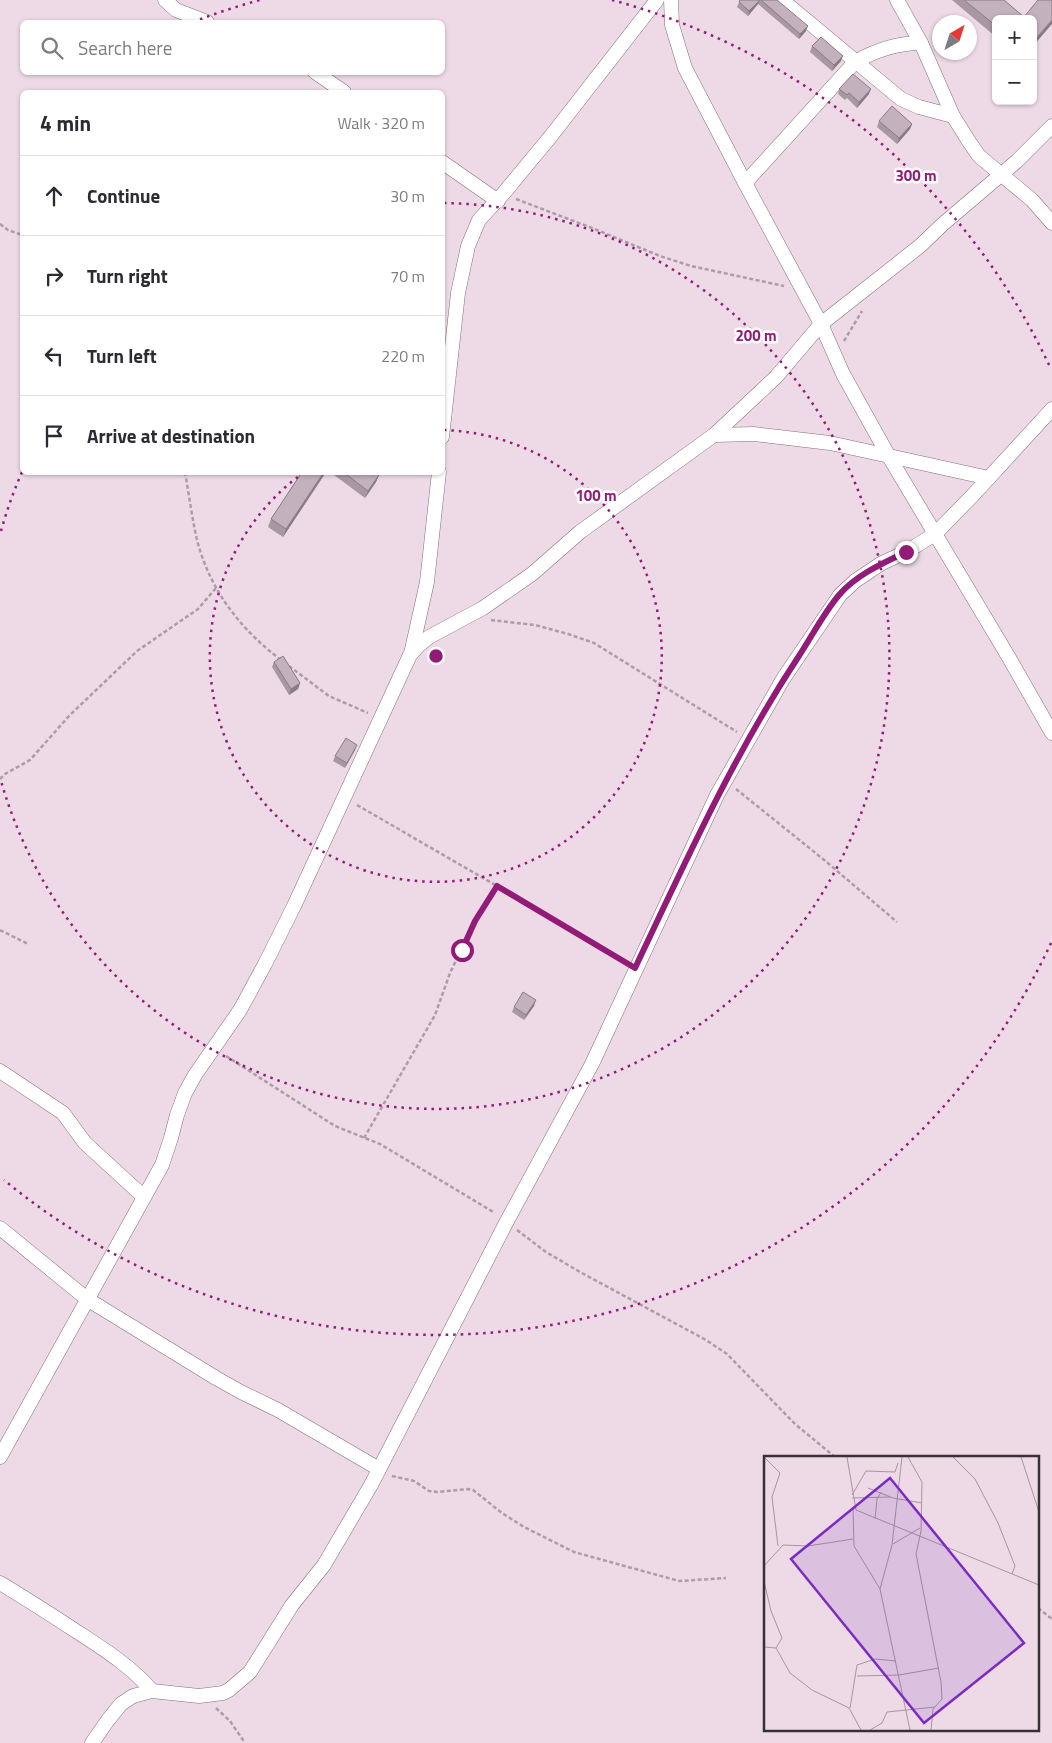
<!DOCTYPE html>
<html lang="en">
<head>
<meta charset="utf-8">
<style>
  :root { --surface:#fff; --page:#f2f2f3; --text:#2b2b33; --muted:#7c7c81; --line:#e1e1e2 }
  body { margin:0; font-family:"Titillium Web",sans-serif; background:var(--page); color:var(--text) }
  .controls { position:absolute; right:15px; top:15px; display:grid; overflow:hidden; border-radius:8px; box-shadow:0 1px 4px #0004 }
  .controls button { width:45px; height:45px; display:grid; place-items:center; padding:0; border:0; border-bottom:1px solid var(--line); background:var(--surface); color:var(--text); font:25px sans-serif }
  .compass { position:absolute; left:932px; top:15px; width:45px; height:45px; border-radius:50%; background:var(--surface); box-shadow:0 1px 4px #0004; rotate:39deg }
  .stop { position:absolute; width:15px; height:15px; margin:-11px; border:4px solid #931b78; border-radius:50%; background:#fff }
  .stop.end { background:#931b78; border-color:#fff; box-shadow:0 1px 5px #0008 }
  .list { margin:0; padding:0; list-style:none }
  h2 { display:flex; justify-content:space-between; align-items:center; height:65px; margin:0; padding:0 20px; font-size:21px }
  h2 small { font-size:16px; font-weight:400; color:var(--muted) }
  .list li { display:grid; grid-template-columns:32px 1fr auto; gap:15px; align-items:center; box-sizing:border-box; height:80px; padding:0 20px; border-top:1px solid var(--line) }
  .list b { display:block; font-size:19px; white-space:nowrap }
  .list em { font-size:16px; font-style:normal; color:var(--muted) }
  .icon { flex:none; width:28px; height:28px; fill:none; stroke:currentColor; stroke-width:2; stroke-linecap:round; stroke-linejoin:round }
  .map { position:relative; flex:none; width:1052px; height:1743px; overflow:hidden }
  .search { position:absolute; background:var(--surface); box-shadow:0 1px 4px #0004; left:20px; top:20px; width:425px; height:55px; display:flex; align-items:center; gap:12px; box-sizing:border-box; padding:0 18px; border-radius:8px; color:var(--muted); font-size:19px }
  .panel { position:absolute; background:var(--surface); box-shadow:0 1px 4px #0004; left:20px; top:90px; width:425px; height:385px; border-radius:8px }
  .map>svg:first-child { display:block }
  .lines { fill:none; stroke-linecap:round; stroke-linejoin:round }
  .street-casing { stroke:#81707b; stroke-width:15 }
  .path { stroke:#ab9ca6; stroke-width:2.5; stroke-dasharray:4 2.5; stroke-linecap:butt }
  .street { stroke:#fff; stroke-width:14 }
  .wall { fill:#a898a3 }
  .shaded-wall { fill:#887c84 }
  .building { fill:#c3b1bd; stroke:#887c84 }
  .route { stroke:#931b78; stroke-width:6 }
  .ring { fill:none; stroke:#931b78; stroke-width:2.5; stroke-dasharray:2.5 5 }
  .inset-road { fill:none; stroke:#a5969f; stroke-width:1 }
  .view { fill:#7b2cbf; fill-opacity:0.15; stroke:#7b2cbf; stroke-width:2.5 }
  .inset-edge { fill:none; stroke:#383035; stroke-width:2.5 }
  .centre { fill:#931b78; stroke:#fff; stroke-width:2.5 }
  .ring-label { font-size:15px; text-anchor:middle; font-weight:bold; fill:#931b78; stroke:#fff; stroke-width:5; stroke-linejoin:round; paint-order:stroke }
</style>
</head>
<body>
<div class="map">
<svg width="1052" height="1743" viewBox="0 0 1052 1743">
  <rect width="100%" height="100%" fill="#eddae6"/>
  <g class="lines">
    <defs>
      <g id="street">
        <path d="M 165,0 L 176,10 L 207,22"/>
        <path d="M 671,0 L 672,25 L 685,68 L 745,183 L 821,324 L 843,374 L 888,455 L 1008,656 L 1052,733"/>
        <path d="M 782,0 L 901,99 L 919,107 L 953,116"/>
        <path d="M 897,0 L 921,43 L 953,116 L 968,140 L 979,156 L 1032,200 L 1052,223"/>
        <path d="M 315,72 L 344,92"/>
        <path d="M 442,162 L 498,201"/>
        <path d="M 745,183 L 855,62 C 876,50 897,43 921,43"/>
        <path d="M 714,435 L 754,434 L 830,443 L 989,478"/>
        <path d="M 442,437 L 458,293 L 468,246 L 479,220 L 503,194 L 551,136 L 657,0"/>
        <path d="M 411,654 L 427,582 L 439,472"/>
        <path d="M 0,1071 L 63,1113 L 85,1143 L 144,1197"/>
        <path d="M 0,1228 L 87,1299 L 216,1378 L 241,1392 L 278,1410 L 379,1469"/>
        <path d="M 0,1457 L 162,1165 L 171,1138 L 177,1115 L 185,1093 L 195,1075 L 240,1010 L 265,964 L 294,906 L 410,655 L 419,645 L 429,637 L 483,608 L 532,574 L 580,532 L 714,435 L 776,377 L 821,324 L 920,246 L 943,224 L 1017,161 L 1052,126"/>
        <path d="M 0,1583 C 27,1599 53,1616 79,1633 C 105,1650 132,1667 152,1691"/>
        <path d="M 92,1743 L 108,1720 L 121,1704 L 133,1696 L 152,1691 L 199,1696 L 223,1693 L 229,1690 L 250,1672 L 292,1605 L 324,1565 L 371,1485 L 507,1221 L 592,1064 L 717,795 L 783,679 L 840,595 L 855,581 L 882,563 L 906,552 L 935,534 L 974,494 L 1052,409"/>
      </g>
    </defs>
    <!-- street casing -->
    <use href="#street" class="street-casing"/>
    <!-- path -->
    <g class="path">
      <path d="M 516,199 L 592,228 L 660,256 L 691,266 L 784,286"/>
      <path d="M 0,224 L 8,230 L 22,235"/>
      <path d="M 844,341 L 862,311"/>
      <path d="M 185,472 C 189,495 192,518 197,540 C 210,590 240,629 281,660"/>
      <path d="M 491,620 L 535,625 L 568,634 L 594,643 L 737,732"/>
      <path d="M 289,666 L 329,696 L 368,713"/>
      <path d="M 0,779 L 5,774 L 30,760 L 69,716 L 137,651 L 198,609 L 216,588"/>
      <path d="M 736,789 L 823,859 L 897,922"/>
      <path d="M 357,805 L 497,886 L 624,961"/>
      <path d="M 0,930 L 28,944"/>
      <path d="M 226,1056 L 335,1126 L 380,1144 L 495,1213"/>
      <path d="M 364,1138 L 435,1015 L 450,973 L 475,921 L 497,886"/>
      <path d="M 517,1230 L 546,1252 L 580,1272 L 706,1340 L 727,1354 L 795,1424 L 835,1457"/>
      <path d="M 392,1476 L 414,1481 L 429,1491 L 437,1492 L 468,1489 L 473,1490 L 502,1513 L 524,1527 L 574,1552 L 679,1581 L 726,1578"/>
      <path d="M 1038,1608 L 1052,1619"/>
      <path d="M 216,1708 L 230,1721 L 245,1743"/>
    </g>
    <!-- street -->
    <use href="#street" class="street"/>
  </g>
  <!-- wall -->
  <g class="wall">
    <path d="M 740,0 L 777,0 L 806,31 L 799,39 L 758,4 L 748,16 L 737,7 Z"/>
    <path d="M 952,0 L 1004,0 L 1024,17 L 1052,24 L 996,19 L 996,37 Z"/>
    <path d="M 812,46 L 841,61 L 832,71 L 810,52 Z"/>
    <path d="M 839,89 L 869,94 L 857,108 L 847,98 L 845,100 L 838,94 Z"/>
    <path d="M 879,121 L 912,124 L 910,129 L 897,144 L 877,127 Z"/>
    <path d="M 302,472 L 326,472 L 283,537 L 268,527 L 271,519 Z"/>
    <path d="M 330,472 L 376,472 L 379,475 L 376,482 L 365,498 Z"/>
    <path d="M 274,662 L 300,683 L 298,689 L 289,695 L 272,667 Z"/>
    <path d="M 355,750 L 345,768 L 333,761 L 335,756 Z"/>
    <path d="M 534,1006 L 524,1020 L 512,1012 L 514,1007 Z"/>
  </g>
  <!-- shaded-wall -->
  <g class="shaded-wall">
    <path d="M 760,0 L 758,4 L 748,16 L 749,11 Z"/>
    <path d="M 1052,20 L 1052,24 L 1033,46 L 1033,42 Z"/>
    <path d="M 808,26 L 806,31 L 799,39 L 800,34 Z"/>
    <path d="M 843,56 L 841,61 L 832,71 L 834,65 Z"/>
    <path d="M 871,89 L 869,94 L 857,108 L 859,102 Z"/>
    <path d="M 912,124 L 910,129 L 897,144 L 899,138 Z"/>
    <path d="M 324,472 L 326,472 L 283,537 L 286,529 Z"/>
    <path d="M 379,475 L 376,482 L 365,498 L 368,491 Z"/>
    <path d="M 300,683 L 298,689 L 289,695 L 291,689 Z"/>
    <path d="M 357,745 L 355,750 L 345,768 L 347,763 Z"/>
    <path d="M 536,1000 L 534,1006 L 524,1020 L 526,1015 Z"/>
  </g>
  <!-- building -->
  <g class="building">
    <path d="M 740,0 L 760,0 L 749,11 L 739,2 Z"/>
    <path d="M 761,0 L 777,0 L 808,26 L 800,34 Z"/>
    <path d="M 964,0 L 1004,0 L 1024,17 L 1038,0 L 1052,0 L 1052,20 L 1033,42 L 1033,19 L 996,19 L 996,26 Z"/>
    <path d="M 821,37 L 843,56 L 834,65 L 812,46 Z"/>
    <path d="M 853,74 L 871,89 L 859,102 L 849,93 L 847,95 L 839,89 Z"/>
    <path d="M 892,106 L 912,124 L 899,138 L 879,121 Z"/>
    <path d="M 302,472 L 324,472 L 286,529 L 271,519 Z"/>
    <path d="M 343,472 L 376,472 L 379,475 L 368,491 Z"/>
    <path d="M 283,656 L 300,683 L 291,689 L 274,662 Z"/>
    <path d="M 346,738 L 357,745 L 347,763 L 335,756 Z"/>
    <path d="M 523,992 L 536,1000 L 526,1015 L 514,1007 Z"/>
  </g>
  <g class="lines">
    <!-- route -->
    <path class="route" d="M 462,950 L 475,921 L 497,886 L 635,968 C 685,863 733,756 797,659 C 811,638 823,614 839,595 C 856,575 883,563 906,552"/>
  </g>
  <!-- distance rings -->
  <g class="ring">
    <path d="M444 430A226 226 0 1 1 303 473"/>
    <path d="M1 531A453 453 0 0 1 22 472M444 203A453 453 0 1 1 1 781"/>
    <path d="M1051 943A679 679 0 0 1 4 1180M193 22A679 679 0 0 1 260 0M612 0A679 679 0 0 1 1051 369"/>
  </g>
  <!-- overview -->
  <g transform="translate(764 1456)">
    <rect width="275" height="275" fill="#eddae6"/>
    <path class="inset-road" d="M 0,1 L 16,17 L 8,41 L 14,90M 83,1 L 92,54 L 275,129M 138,1 L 128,89 L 116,133 L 146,274M 144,1 L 158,26 L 157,75 L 152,98 L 177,226 L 178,243 L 169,253 L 167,274M 189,1 L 211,23 L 234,67 L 251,110 L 248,118M 257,1 L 275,56M 104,32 L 129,42 L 158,47M 88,39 L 102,15 L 131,16 L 134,7M 88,42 L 126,41M 89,51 L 90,90 L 116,133M 111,63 L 113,43 L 117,36M 129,88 L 156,72M 0,110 L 19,89 L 44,90 L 89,83M 0,125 L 7,155 L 18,182 L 12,192 L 0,191M 12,192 L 26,217 L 48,234 L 85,252 L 97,274M 93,220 L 135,219 L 175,212M 86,252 L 93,209 L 111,203 L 132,205M 106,274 L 118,267 L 123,256 L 171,251"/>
    <path class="view" d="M 126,22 L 260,187 L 160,267 L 27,103 Z"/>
    <rect width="275" height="275" class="inset-edge"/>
  </g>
  <circle cx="436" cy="656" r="8" class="centre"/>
  <g class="ring-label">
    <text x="916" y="181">300 m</text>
    <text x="756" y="341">200 m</text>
    <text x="596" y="501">100 m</text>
  </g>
</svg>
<div class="controls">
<button>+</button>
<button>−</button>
</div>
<svg class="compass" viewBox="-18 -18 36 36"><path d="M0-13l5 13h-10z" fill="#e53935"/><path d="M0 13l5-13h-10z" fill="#7c7c81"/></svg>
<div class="stop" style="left:462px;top:950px"></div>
<div class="stop end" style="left:906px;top:552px"></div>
<div class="search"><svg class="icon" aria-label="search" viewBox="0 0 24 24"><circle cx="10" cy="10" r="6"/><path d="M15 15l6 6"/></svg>Search here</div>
<section class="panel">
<h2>4 min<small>Walk · 320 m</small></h2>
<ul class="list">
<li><svg class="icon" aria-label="ahead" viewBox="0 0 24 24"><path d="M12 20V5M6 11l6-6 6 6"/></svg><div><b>Continue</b></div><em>30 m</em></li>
<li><svg class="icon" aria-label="right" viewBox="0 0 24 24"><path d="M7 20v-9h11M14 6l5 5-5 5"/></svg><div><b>Turn right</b></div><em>70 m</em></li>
<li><svg class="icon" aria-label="left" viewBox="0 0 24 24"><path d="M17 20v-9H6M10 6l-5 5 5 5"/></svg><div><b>Turn left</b></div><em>220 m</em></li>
<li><svg class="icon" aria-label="arrive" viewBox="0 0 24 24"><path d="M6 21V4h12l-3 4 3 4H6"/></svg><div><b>Arrive at destination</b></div></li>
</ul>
</section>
</div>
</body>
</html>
